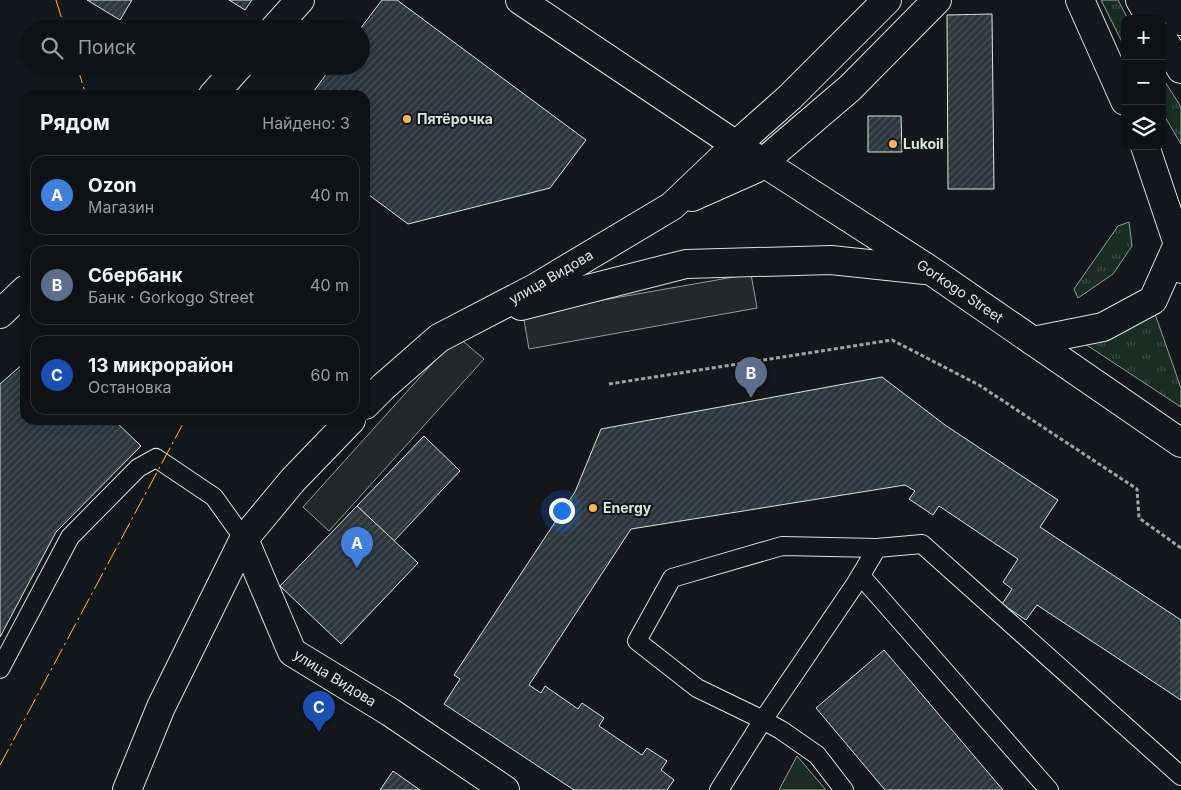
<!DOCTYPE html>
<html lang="ru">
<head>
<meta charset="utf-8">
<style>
  :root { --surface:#0f1215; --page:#181b1e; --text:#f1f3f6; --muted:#9b9ea0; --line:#2f3234; --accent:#7c3aed }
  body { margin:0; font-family:Inter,sans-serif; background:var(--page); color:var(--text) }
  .controls { position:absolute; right:15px; top:15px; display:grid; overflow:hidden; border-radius:10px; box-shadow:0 2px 8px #0003 }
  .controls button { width:45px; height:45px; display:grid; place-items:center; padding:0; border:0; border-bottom:1px solid var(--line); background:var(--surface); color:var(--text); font:25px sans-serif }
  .you { position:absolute; left:561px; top:510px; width:18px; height:18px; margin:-12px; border:4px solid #fff; border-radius:50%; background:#1a73e8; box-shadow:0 0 0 8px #1a73e833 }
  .badge { display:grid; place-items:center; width:32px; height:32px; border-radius:50%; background:var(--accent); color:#fff; font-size:16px; font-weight:700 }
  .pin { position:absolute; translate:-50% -41px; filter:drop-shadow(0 1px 2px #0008) }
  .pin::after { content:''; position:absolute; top:26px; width:18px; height:15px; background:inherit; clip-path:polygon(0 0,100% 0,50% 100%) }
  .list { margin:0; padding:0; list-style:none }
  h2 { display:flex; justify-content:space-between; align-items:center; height:65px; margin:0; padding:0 20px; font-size:21px }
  h2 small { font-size:16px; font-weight:400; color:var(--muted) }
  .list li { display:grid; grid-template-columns:32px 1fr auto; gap:15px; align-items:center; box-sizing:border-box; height:80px; margin:0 10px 10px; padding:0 10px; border:1px solid var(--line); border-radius:15px }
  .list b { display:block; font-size:19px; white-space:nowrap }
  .list p { margin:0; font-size:16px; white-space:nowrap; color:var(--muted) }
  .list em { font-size:16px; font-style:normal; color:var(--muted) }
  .icon { flex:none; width:28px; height:28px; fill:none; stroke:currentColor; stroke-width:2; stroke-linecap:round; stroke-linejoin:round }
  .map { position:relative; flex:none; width:1181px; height:790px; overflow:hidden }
  .search { position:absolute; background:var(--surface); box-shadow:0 2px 8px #0003; left:20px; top:20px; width:350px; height:55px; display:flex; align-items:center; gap:12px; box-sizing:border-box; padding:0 18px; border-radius:28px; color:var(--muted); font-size:19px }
  .panel { position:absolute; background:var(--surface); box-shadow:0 2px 8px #0003; left:20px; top:90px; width:350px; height:335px; border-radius:15px }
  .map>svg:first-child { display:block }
  .grass { fill:url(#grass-tufts); stroke:#939e99 }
  .park { fill:#1a2d24; stroke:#939e99 }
  .parking { fill:#24282b; stroke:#939e99 }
  .building { fill:url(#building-hatch); stroke:#d8e6dc }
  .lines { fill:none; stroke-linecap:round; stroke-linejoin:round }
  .lane-casing { stroke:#d8e6dc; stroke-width:20 }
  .street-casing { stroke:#d8e6dc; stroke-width:30 }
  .secondary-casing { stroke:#d8e6dc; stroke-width:30 }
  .highway-casing { stroke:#d8e6dc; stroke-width:30 }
  .path { stroke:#9da8a2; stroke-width:3; stroke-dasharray:4 2.5; stroke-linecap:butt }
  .lane { stroke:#14181c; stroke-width:18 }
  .street { stroke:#14181c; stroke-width:28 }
  .secondary { stroke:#14181c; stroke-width:28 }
  .highway { stroke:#14181c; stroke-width:28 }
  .power { stroke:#ffb74d; stroke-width:1; stroke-dasharray:18 4 2.5 4; stroke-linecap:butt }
  .poi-dot { fill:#ffb74d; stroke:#14181c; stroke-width:2 }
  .labels { text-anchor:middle; stroke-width:4; stroke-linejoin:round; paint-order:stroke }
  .poi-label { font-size:14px; font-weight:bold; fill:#d8e6dc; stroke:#14181c; text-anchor:start }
  .street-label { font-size:14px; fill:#d8e6dc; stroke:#14181c }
</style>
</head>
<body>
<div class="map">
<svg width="1181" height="790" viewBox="0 0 1181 790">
  <defs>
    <pattern id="grass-tufts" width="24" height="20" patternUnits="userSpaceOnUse" patternTransform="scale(1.25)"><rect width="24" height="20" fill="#1a2d24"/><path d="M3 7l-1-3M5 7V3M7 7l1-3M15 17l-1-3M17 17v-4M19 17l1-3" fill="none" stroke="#3b4b43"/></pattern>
    <pattern id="building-hatch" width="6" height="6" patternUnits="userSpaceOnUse" patternTransform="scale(1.25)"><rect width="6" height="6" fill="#2c363c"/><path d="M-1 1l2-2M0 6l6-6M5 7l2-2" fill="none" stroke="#4a5358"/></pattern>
  </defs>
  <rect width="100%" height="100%" fill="#14181c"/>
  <!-- grass -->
  <g class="grass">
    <path d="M 1101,0 L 1118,0 L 1128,19 L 1125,19 L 1125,48 Z"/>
    <path d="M 1162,77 L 1181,107 L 1181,144 L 1162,112 Z"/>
    <path d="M 1129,222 L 1132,246 L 1113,274 L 1078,298 L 1074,289 L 1118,226 Z"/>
    <path d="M 1155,314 L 1181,388 L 1181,407 L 1082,342 Z"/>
  </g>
  <!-- park -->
  <path class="park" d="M 797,756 L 826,790 L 779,790 Z"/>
  <!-- parking -->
  <g class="parking">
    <path d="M 751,274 L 757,308 L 529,349 L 523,314 Z"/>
    <path d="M 457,336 L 484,359 L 329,531 L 303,507 Z"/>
  </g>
  <!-- building -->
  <g class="building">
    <path d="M 87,0 L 132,0 L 120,20 Z"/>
    <path d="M 229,0 L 252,0 L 245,10 Z"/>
    <path d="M 382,0 L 397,0 L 586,140 L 550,188 L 408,224 L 365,192 L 365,95 L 311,95 L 332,66 L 361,66 L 360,29 Z"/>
    <path d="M 992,14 L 994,189 L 948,189 L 947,15 Z"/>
    <path d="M 868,116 L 901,116 L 902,152 L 868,152 Z"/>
    <path d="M 25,362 L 25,420 L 114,420 L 141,446 L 56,532 L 0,637 L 0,384 Z"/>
    <path d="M 882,377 L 945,425 L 1058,500 L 1040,527 L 1181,620 L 1181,700 L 1037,605 L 1026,620 L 1002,604 L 1012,589 L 1003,582 L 1018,559 L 939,506 L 933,515 L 909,499 L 915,491 L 905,485 L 631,529 L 529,685 L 541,693 L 545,686 L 578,709 L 582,703 L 604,718 L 599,726 L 642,755 L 647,748 L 667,761 L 661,770 L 674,780 L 667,790 L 574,790 L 444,704 L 460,679 L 454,675 L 575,492 L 601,429 Z"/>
    <path d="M 424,436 L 460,471 L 394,541 L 357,506 Z"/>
    <path d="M 357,506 L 418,563 L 341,644 L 280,586 Z"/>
    <path d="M 884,650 L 1003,790 L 885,790 L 816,708 Z"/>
    <path d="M 393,771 L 420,790 L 380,790 Z"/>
  </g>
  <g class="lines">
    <defs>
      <g id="lane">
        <path d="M 877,548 L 782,546 L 672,578 L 637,641 L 697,688 L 763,720 L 856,583 L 877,548 L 922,544 L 1181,776"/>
        <path d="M 861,576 L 1049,790"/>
        <path d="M 0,669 L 70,537 L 138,468 L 156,458 L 214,497 L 244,539"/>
        <path d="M 719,790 L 763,720 L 781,730 L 817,755 L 844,790"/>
      </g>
      <g id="street">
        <path d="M 274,29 L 300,0"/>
        <path d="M 213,95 L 239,66"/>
        <path d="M 0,314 L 25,290"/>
        <path d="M 244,539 L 292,652 L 390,712 L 505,790"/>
      </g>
      <g id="secondary">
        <path d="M 520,0 L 736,145 L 930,270 L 1181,443"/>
        <path d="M 1140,0 L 1151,19"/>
        <path d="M 1162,37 L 1181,69"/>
        <path d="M 692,197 L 755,169 L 850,88 L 937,0"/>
        <path d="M 521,306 L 686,264 L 831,260 L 925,270"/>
        <path d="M 1033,341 L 1103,327 L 1153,300 L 1178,244"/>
        <path d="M 365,405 L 383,387 L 439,338 L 535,288 L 672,206 L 736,145 L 790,97 L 887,0"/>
        <path d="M 127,790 L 161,707 L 244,539 L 293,480 L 351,420"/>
      </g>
      <g id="highway">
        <path d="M 1080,0 L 1125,101"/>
        <path d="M 1168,0 L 1181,21"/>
        <path d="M 1145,146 L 1178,244 L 1181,269"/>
      </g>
    </defs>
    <!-- lane casing -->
    <use href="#lane" class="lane-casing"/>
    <!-- street casing -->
    <use href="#street" class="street-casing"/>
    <!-- secondary casing -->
    <use href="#secondary" class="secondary-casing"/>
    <!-- highway casing -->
    <use href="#highway" class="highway-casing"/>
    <!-- path -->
    <path class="path" d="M 609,384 L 892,340 L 979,385 L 1137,489 L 1139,518 L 1181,548"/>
    <!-- lane -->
    <use href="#lane" class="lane"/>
    <!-- street -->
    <use href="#street" class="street"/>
    <!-- secondary -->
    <use href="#secondary" class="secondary"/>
    <!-- highway -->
    <use href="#highway" class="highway"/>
    <!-- power -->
    <g class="power">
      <path d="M 56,0 L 65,29"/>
      <path d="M 77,66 L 86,95"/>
      <path d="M 0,765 L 185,420"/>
    </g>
  </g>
  <!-- markers -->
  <g class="poi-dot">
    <circle cx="407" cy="119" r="5"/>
    <circle cx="893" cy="144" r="5"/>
    <circle cx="593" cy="508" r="5"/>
  </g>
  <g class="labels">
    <!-- poi labels -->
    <g class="poi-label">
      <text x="417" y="124">Пятёрочка</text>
      <text x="903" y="149">Lukoil</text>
      <text x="603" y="513">Energy</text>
    </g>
    <!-- street labels -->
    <g class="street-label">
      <text transform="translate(551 277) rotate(-30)" y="5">улица Видова</text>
      <text transform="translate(960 291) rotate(34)" y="5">Gorkogo Street</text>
      <text transform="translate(335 678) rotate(32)" y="5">улица Видова</text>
    </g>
  </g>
</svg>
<div class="controls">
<button>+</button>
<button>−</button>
<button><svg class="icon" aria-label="layers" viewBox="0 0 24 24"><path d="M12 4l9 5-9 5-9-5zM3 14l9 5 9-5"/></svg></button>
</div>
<div class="you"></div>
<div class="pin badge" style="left:357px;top:568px;background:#3f7fe0">A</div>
<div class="pin badge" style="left:751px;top:398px;background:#5c6f8a">B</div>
<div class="pin badge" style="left:319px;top:732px;background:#1a4fb4">C</div>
<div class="search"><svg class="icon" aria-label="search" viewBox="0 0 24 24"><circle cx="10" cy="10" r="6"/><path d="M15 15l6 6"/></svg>Поиск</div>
<section class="panel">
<h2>Рядом<small>Найдено: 3</small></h2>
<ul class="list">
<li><span class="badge" style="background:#3f7fe0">A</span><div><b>Ozon</b><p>Магазин</p></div><em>40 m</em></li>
<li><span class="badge" style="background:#5c6f8a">B</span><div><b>Сбербанк</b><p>Банк · Gorkogo Street</p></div><em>40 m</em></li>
<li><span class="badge" style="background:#1a4fb4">C</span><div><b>13 микрорайон</b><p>Остановка</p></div><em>60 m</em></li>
</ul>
</section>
</div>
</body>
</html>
